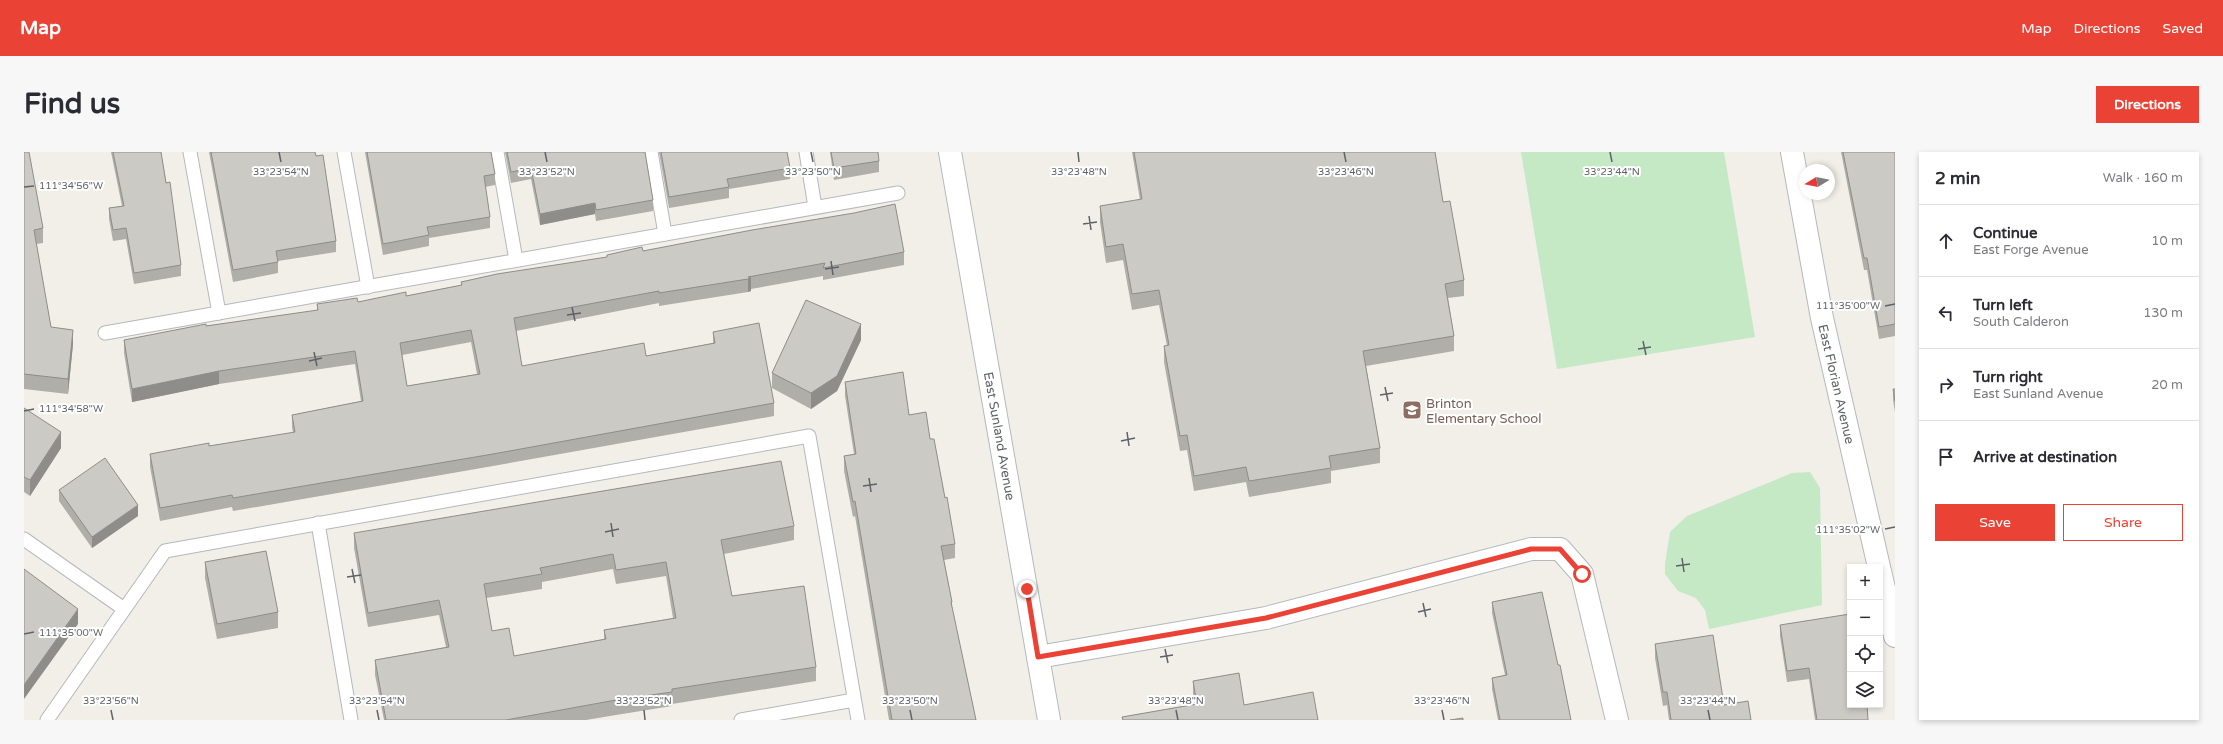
<!DOCTYPE html>
<html lang="en">
<head>
<meta charset="utf-8">
<style>
  :root { --surface:#fff; --page:#f7f7f7; --text:#2b2b33; --muted:#7c7c81; --line:#e1e1e2; --accent:#ea4335 }
  body { margin:0; font-family:"Varela Round",sans-serif; background:var(--page); color:var(--text) }
  .controls { position:absolute; right:12px; bottom:12px; display:grid; overflow:hidden; border-radius:0px; box-shadow:0 2px 6px #0003 }
  .controls button { width:36px; height:36px; display:grid; place-items:center; padding:0; border:0; border-bottom:1px solid var(--line); background:var(--surface); color:var(--text); font:20px sans-serif }
  .compass { position:absolute; left:1775px; top:12px; width:36px; height:36px; border-radius:50%; background:var(--surface); box-shadow:0 2px 6px #0003; rotate:260deg }
  .stop { position:absolute; width:12px; height:12px; margin:-9px; border:3px solid #ea4335; border-radius:50%; background:#fff }
  .stop.end { background:#ea4335; border-color:#fff; box-shadow:0 1px 4px #0008 }
  .list { margin:0; padding:0; list-style:none }
  h2 { display:flex; justify-content:space-between; align-items:center; height:52px; margin:0; padding:0 16px; font-size:17px }
  h2 small { font-size:13px; font-weight:400; color:var(--muted) }
  .list li { display:grid; grid-template-columns:26px 1fr auto; gap:12px; align-items:center; box-sizing:border-box; height:72px; padding:0 16px; border-top:1px solid var(--line) }
  .list b { display:block; font-size:15px; white-space:nowrap }
  .list p { margin:0; font-size:13px; white-space:nowrap; color:var(--muted) }
  .list em { font-size:13px; font-style:normal; color:var(--muted) }
  .actions { display:flex; gap:8px; padding:12px 16px }
  .actions a { flex:1; padding:9px 0; border:1px solid var(--accent); border-radius:0px; text-align:center; font-size:14px; color:var(--accent) }
  .actions .main { background:var(--accent); color:#fff }
  .icon { flex:none; width:22px; height:22px; fill:none; stroke:currentColor; stroke-width:2; stroke-linecap:round; stroke-linejoin:round }
  .map { position:relative; flex:none; width:1871px; height:568px; overflow:hidden; border-radius:0px }
  header { display:flex; align-items:center; gap:24px; box-sizing:border-box; height:56px; padding:0 20px; background:var(--accent); color:#fff }
  header strong { font-size:19px }
  nav { display:flex; gap:22px; margin-inline-start:auto; font-size:14px }
  .intro { display:flex; align-items:center; justify-content:space-between; box-sizing:border-box; height:96px; padding:0 24px }
  h1 { margin:0; font-size:28px }
  .button { padding:10px 18px; border-radius:0px; background:var(--accent); color:#fff; font-size:14px; font-weight:700 }
  main { display:flex; gap:24px; padding:0 24px }
  aside { flex:1; background:var(--surface); border-radius:0px; box-shadow:0 2px 6px #0003 }
  .map>svg:first-child { display:block }
  .green { fill:#c5e8c5 }
  .lines { fill:none; stroke-linecap:round; stroke-linejoin:round }
  .service-casing { stroke:#b5b8bc; stroke-width:15 }
  .minor-casing { stroke:#b5b8bc; stroke-width:24 }
  .service { stroke:#fff; stroke-width:13 }
  .minor { stroke:#fff; stroke-width:22 }
  .wall { fill:#afaea9; fill-rule:evenodd }
  .shaded-wall { fill:#8f8d8a }
  .building { fill:#cccac5; stroke:#8f8d8a; fill-rule:evenodd }
  .route { stroke:#ea4335; stroke-width:5 }
  .ticks { fill:none; stroke:#5f6368; stroke-width:1.5 }
  .labels { text-anchor:middle; stroke-width:4; stroke-linejoin:round; paint-order:stroke }
  .street-label { font-size:13px; fill:#5f6368; stroke:#fff }
  .education-label { font-size:13px; fill:#785e54; stroke:#fff; text-anchor:start }
  .ticks-label { font-size:10px; text-anchor:middle; fill:#5f6368; stroke:#fff; stroke-width:4; stroke-linejoin:round; paint-order:stroke }
</style>
</head>
<body>
<header>
<strong>Map</strong>
<nav><a>Map</a><a>Directions</a><a>Saved</a></nav>
</header>
<div class="intro"><h1>Find us</h1><a class="button">Directions</a></div>
<main>
<div class="map">
<svg width="1871" height="568" viewBox="0 0 1871 568">
  <rect width="100%" height="100%" fill="#f1efe8"/>
  <!-- green -->
  <g class="green">
    <path d="M 1497,0 L 1700,0 L 1731,185 L 1533,217 Z"/>
    <path d="M 1786,320 L 1796,336 L 1798,453 L 1685,477 L 1681,458 L 1672,446 L 1654,439 L 1641,422 L 1641,412 L 1646,380 L 1663,364 L 1768,321 Z"/>
  </g>
  <g class="lines">
    <defs>
      <g id="service">
        <path d="M 166,0 L 195,161"/>
        <path d="M 320,0 L 344,135"/>
        <path d="M 473,0 L 492,108"/>
        <path d="M 627,0 L 641,82"/>
        <path d="M 782,0 L 791,55"/>
        <path d="M 81,181 L 874,41"/>
        <path d="M 294,371 L 327,568"/>
        <path d="M 0,387 L 100,457"/>
        <path d="M 23,568 L 141,399 L 785,284 L 834,568"/>
        <path d="M 717,568 L 830,548"/>
      </g>
      <g id="minor">
        <path d="M 926,0 L 1025,568"/>
        <path d="M 1768,0 L 1798,166 L 1855,415"/>
        <path d="M 1856,419 L 1871,484"/>
        <path d="M 1014,505 L 1242,466 L 1507,397 L 1536,397 L 1558,422 L 1593,568"/>
      </g>
    </defs>
    <!-- service casing -->
    <use href="#service" class="service-casing"/>
    <!-- minor casing -->
    <use href="#minor" class="minor-casing"/>
    <!-- service -->
    <use href="#service" class="service"/>
    <!-- minor -->
    <use href="#minor" class="minor"/>
  </g>
  <!-- wall -->
  <g class="wall">
    <path d="M 0,0 L 19,76 L 19,91 L 12,92 L 27,175 L 49,192 L 44,242 L 0,237 Z"/>
    <path d="M 87,0 L 137,0 L 157,113 L 157,124 L 110,132 L 102,87 L 89,89 L 85,67 L 85,56 L 98,54 Z"/>
    <path d="M 185,0 L 291,0 L 312,89 L 312,100 L 254,109 L 254,121 L 209,130 Z"/>
    <path d="M 341,0 L 467,0 L 471,22 L 471,33 L 461,35 L 466,65 L 466,76 L 405,86 L 405,94 L 359,103 Z"/>
    <path d="M 481,0 L 621,0 L 629,48 L 629,59 L 572,69 L 571,62 L 516,73 L 507,27 L 487,31 Z"/>
    <path d="M 635,0 L 763,0 L 766,16 L 766,27 L 705,37 L 705,46 L 645,56 Z"/>
    <path d="M 806,0 L 854,0 L 855,9 L 855,20 L 810,28 Z"/>
    <path d="M 1108,0 L 1411,0 L 1419,50 L 1440,128 L 1440,144 L 1424,146 L 1430,184 L 1430,199 L 1342,214 L 1356,296 L 1356,311 L 1307,319 L 1307,331 L 1225,345 L 1222,330 L 1170,339 L 1163,298 L 1156,299 L 1140,210 L 1140,194 L 1143,194 L 1135,153 L 1108,158 L 1099,108 L 1082,111 L 1076,70 L 1076,54 L 1116,48 Z"/>
    <path d="M 1817,0 L 1871,0 L 1871,184 L 1855,187 L 1843,118 L 1840,118 Z"/>
    <path d="M 619,99 L 880,100 L 880,113 L 799,128 L 799,124 L 727,137 L 727,139 L 724,140 L 635,154 L 635,151 L 492,179 L 498,214 L 622,204 L 689,191 L 689,180 L 750,251 L 750,264 L 469,314 L 256,351 L 209,359 L 208,355 L 136,369 L 126,315 L 126,302 L 185,294 L 269,281 L 268,275 L 268,263 L 337,249 L 331,212 L 195,232 L 108,250 L 100,201 L 100,188 L 182,174 L 293,159 L 293,152 L 334,150 L 382,144 L 437,133 L 437,130 L 583,105 L 583,103 ZM 447,190 L 453,222 L 383,234 L 378,203 Z"/>
    <path d="M 837,188 L 813,239 L 787,257 L 748,236 L 748,221 Z"/>
    <path d="M 821,230 L 885,263 L 906,287 L 931,392 L 931,406 L 920,408 L 928,450 L 928,458 L 952,568 L 865,568 L 831,364 L 829,365 L 820,319 L 820,304 L 830,302 L 821,244 Z"/>
    <path d="M 1869,237 L 1871,237 L 1871,260 L 1869,248 Z"/>
    <path d="M 0,256 L 37,296 L 6,344 L 0,340 Z"/>
    <path d="M 35,338 L 114,364 L 68,396 L 35,349 Z"/>
    <path d="M 770,374 L 770,388 L 700,402 L 708,444 L 792,515 L 792,529 L 648,552 L 648,554 L 592,563 L 562,568 L 360,568 L 351,523 L 351,508 L 422,495 L 415,463 L 344,475 L 330,396 L 330,381 ZM 589,417 L 592,432 L 642,424 L 649,466 L 580,478 L 580,487 L 490,504 L 468,479 L 462,446 L 518,437 L 518,430 Z"/>
    <path d="M 181,410 L 254,460 L 254,476 L 193,487 L 181,426 Z"/>
    <path d="M 1468,450 L 1534,513 L 1547,568 L 1474,568 L 1468,537 L 1468,526 L 1481,523 L 1468,461 Z"/>
    <path d="M 1756,473 L 1826,553 L 1844,568 L 1791,568 L 1785,527 L 1763,530 L 1756,484 Z"/>
    <path d="M 1631,492 L 1700,553 L 1727,568 L 1645,568 L 1643,553 L 1639,554 L 1631,506 Z"/>
    <path d="M 1169,529 L 1220,553 L 1294,568 L 1098,568 L 1098,565 L 1171,552 L 1169,542 Z"/>
  </g>
  <!-- shaded-wall -->
  <g class="shaded-wall">
    <path d="M 571,51 L 571,62 L 516,73 L 516,62 Z"/>
    <path d="M 727,126 L 727,139 L 724,140 L 724,127 Z"/>
    <path d="M 837,172 L 837,188 L 813,239 L 787,257 L 787,241 Z"/>
    <path d="M 49,178 L 49,192 L 44,242 L 44,227 Z"/>
    <path d="M 195,219 L 195,232 L 108,250 L 108,237 Z"/>
    <path d="M 37,280 L 37,296 L 6,344 L 6,328 Z"/>
    <path d="M 114,353 L 114,364 L 68,396 L 68,385 Z"/>
    <path d="M 54,457 L 54,472 L 0,547 L 0,533 Z"/>
  </g>
  <!-- building -->
  <g class="building">
    <path d="M 0,0 L 5,0 L 19,76 L 10,78 L 27,175 L 49,178 L 44,227 L 0,222 Z"/>
    <path d="M 89,0 L 137,0 L 142,31 L 146,30 L 157,113 L 110,121 L 102,76 L 89,78 L 85,56 L 100,54 Z"/>
    <path d="M 187,0 L 291,0 L 292,4 L 299,3 L 312,89 L 252,99 L 254,110 L 209,118 Z"/>
    <path d="M 343,0 L 467,0 L 471,22 L 460,24 L 466,65 L 403,75 L 405,83 L 359,92 Z"/>
    <path d="M 483,0 L 621,0 L 629,48 L 572,58 L 571,51 L 516,62 L 507,16 L 487,20 Z"/>
    <path d="M 637,0 L 763,0 L 766,16 L 703,27 L 705,35 L 645,45 Z"/>
    <path d="M 807,0 L 854,0 L 855,9 L 810,16 Z"/>
    <path d="M 1110,0 L 1411,0 L 1419,50 L 1426,49 L 1440,128 L 1421,132 L 1430,184 L 1339,199 L 1356,296 L 1305,304 L 1307,316 L 1225,329 L 1222,315 L 1170,324 L 1163,283 L 1156,284 L 1140,194 L 1145,193 L 1135,138 L 1108,142 L 1099,92 L 1082,95 L 1076,54 L 1118,47 Z"/>
    <path d="M 1819,0 L 1871,0 L 1871,172 L 1855,175 L 1843,106 L 1840,106 Z"/>
    <path d="M 871,52 L 880,100 L 799,116 L 801,111 L 724,125 L 727,126 L 724,127 L 635,141 L 635,139 L 490,166 L 498,214 L 620,191 L 622,204 L 691,191 L 689,180 L 735,171 L 750,251 L 469,302 L 256,338 L 209,346 L 208,343 L 136,356 L 126,302 L 185,291 L 185,294 L 271,280 L 268,263 L 339,249 L 331,199 L 195,219 L 108,237 L 100,188 L 182,172 L 182,174 L 294,158 L 293,152 L 333,146 L 334,150 L 382,140 L 382,144 L 438,133 L 437,130 L 473,122 L 583,105 L 583,103 L 618,95 L 619,99 L 728,78 L 830,61 ZM 447,178 L 456,222 L 383,234 L 376,191 Z"/>
    <path d="M 782,148 L 837,172 L 813,224 L 787,241 L 748,221 Z"/>
    <path d="M 879,220 L 885,263 L 902,260 L 906,287 L 910,287 L 921,346 L 923,345 L 931,392 L 917,394 L 928,450 L 927,450 L 952,568 L 868,568 L 831,349 L 829,350 L 820,304 L 832,302 L 821,230 Z"/>
    <path d="M 1869,237 L 1871,237 L 1871,249 Z"/>
    <path d="M 0,256 L 37,280 L 6,328 L 0,325 Z"/>
    <path d="M 81,306 L 114,353 L 68,385 L 35,338 Z"/>
    <path d="M 757,309 L 770,374 L 697,388 L 708,444 L 780,434 L 792,515 L 648,537 L 648,540 L 592,548 L 482,568 L 362,568 L 351,508 L 425,495 L 415,448 L 344,461 L 330,381 ZM 589,402 L 592,418 L 642,410 L 652,466 L 580,478 L 582,487 L 490,504 L 485,476 L 468,479 L 460,432 L 518,422 L 516,416 Z"/>
    <path d="M 242,399 L 254,460 L 193,472 L 181,410 Z"/>
    <path d="M 0,417 L 54,457 L 0,533 Z"/>
    <path d="M 1518,440 L 1534,513 L 1536,513 L 1547,568 L 1476,568 L 1468,526 L 1483,523 L 1468,450 Z"/>
    <path d="M 1826,462 L 1826,553 L 1843,553 L 1844,568 L 1793,568 L 1785,516 L 1763,519 L 1756,473 Z"/>
    <path d="M 1689,483 L 1700,553 L 1724,549 L 1727,568 L 1647,568 L 1643,540 L 1639,540 L 1631,492 Z"/>
    <path d="M 1215,521 L 1220,553 L 1289,540 L 1294,568 L 1099,568 L 1098,565 L 1173,552 L 1169,529 Z"/>
    <path d="M 1439,566 L 1439,568 L 1426,568 Z"/>
  </g>
  <g class="lines">
    <!-- route -->
    <path class="route" d="M 1003,437 L 1014,505 L 1242,466 L 1507,397 L 1536,397 L 1558,422"/>
  </g>
  <!-- ticks -->
  <path class="ticks" d="M 255,0 L 257,10M 521,0 L 523,10M 787,0 L 789,10M 1054,0 L 1055,10M 1320,0 L 1322,10M 1586,0 L 1588,10M 0,35 L 10,34M 1065,64 L 1067,78M 1059,72 L 1073,70M 807,109 L 809,123M 801,117 L 815,115M 1861,154 L 1871,152M 548,155 L 551,169M 543,163 L 557,161M 1619,189 L 1622,203M 1614,197 L 1627,195M 290,200 L 293,214M 285,209 L 298,206M 1361,235 L 1364,249M 1356,243 L 1369,241M 0,259 L 10,257M 1103,280 L 1105,294M 1097,289 L 1111,286M 845,326 L 847,340M 839,334 L 853,332M 587,371 L 589,385M 1861,377 L 1871,375M 581,380 L 595,377M 1658,406 L 1660,420M 1652,414 L 1666,412M 328,417 L 331,431M 323,425 L 337,423M 1399,451 L 1402,465M 1394,460 L 1407,457M 0,482 L 10,480M 1141,497 L 1144,511M 1136,505 L 1149,503M 87,558 L 89,568M 353,558 L 355,568M 620,558 L 621,568M 886,558 L 888,568M 1152,558 L 1154,568M 1418,558 L 1420,568M 1684,558 L 1686,568"/>
  <!-- icons -->
  <defs>
    <symbol id="school-square" viewBox="-11 -11 22 22"><rect x="-9" y="-9" width="18" height="18" rx="4" fill="#8d6e63" stroke="#fff"/><path d="M0-5L7-2L0 1L-7-2ZM-4 1L0 2.5L4 1V4Q0 6-4 4Z" fill="#fff"/></symbol>
  </defs>
  <g fill-rule="evenodd">
    <use href="#school-square" x="1377" y="247" width="22" height="22"/>
  </g>
  <g class="labels">
    <!-- street labels -->
    <g class="street-label">
      <text transform="translate(1813 232) rotate(77)" y="5">East Florian Avenue</text>
      <text transform="translate(976 284) rotate(80)" y="5">East Sunland Avenue</text>
    </g>
    <!-- education labels -->
    <g class="education-label">
      <text x="1402" y="256">Brinton<tspan x="1402" dy="15">Elementary School</tspan></text>
    </g>
  </g>
  <g class="ticks-label">
    <text x="257" y="23">33°23'54"N</text>
    <text x="523" y="23">33°23'52"N</text>
    <text x="789" y="23">33°23'50"N</text>
    <text x="1055" y="23">33°23'48"N</text>
    <text x="1322" y="23">33°23'46"N</text>
    <text x="1588" y="23">33°23'44"N</text>
    <text x="47" y="37">111°34'56"W</text>
    <text x="1824" y="157">111°35'00"W</text>
    <text x="47" y="260">111°34'58"W</text>
    <text x="1824" y="381">111°35'02"W</text>
    <text x="47" y="484">111°35'00"W</text>
    <text x="87" y="552">33°23'56"N</text>
    <text x="353" y="552">33°23'54"N</text>
    <text x="620" y="552">33°23'52"N</text>
    <text x="886" y="552">33°23'50"N</text>
    <text x="1152" y="552">33°23'48"N</text>
    <text x="1418" y="552">33°23'46"N</text>
    <text x="1684" y="552">33°23'44"N</text>
  </g>
</svg>
<div class="controls">
<button>+</button>
<button>−</button>
<button><svg class="icon" aria-label="locate" viewBox="0 0 24 24"><circle cx="12" cy="12" r="6"/><path d="M12 2v4M12 18v4M2 12h4M18 12h4"/></svg></button>
<button><svg class="icon" aria-label="layers" viewBox="0 0 24 24"><path d="M12 4l9 5-9 5-9-5zM3 14l9 5 9-5"/></svg></button>
</div>
<svg class="compass" viewBox="-18 -18 36 36"><path d="M0-13l5 13h-10z" fill="#e53935"/><path d="M0 13l5-13h-10z" fill="#7c7c81"/></svg>
<div class="stop" style="left:1558px;top:422px"></div>
<div class="stop end" style="left:1003px;top:437px"></div>
</div>
<aside>
<h2>2 min<small>Walk · 160 m</small></h2>
<ul class="list">
<li><svg class="icon" aria-label="ahead" viewBox="0 0 24 24"><path d="M12 20V5M6 11l6-6 6 6"/></svg><div><b>Continue</b><p>East Forge Avenue</p></div><em>10 m</em></li>
<li><svg class="icon" aria-label="left" viewBox="0 0 24 24"><path d="M17 20v-9H6M10 6l-5 5 5 5"/></svg><div><b>Turn left</b><p>South Calderon</p></div><em>130 m</em></li>
<li><svg class="icon" aria-label="right" viewBox="0 0 24 24"><path d="M7 20v-9h11M14 6l5 5-5 5"/></svg><div><b>Turn right</b><p>East Sunland Avenue</p></div><em>20 m</em></li>
<li><svg class="icon" aria-label="arrive" viewBox="0 0 24 24"><path d="M6 21V4h12l-3 4 3 4H6"/></svg><div><b>Arrive at destination</b></div></li>
</ul>
<div class="actions"><a class="main">Save</a><a>Share</a></div>
</aside>
</main>
</body>
</html>
